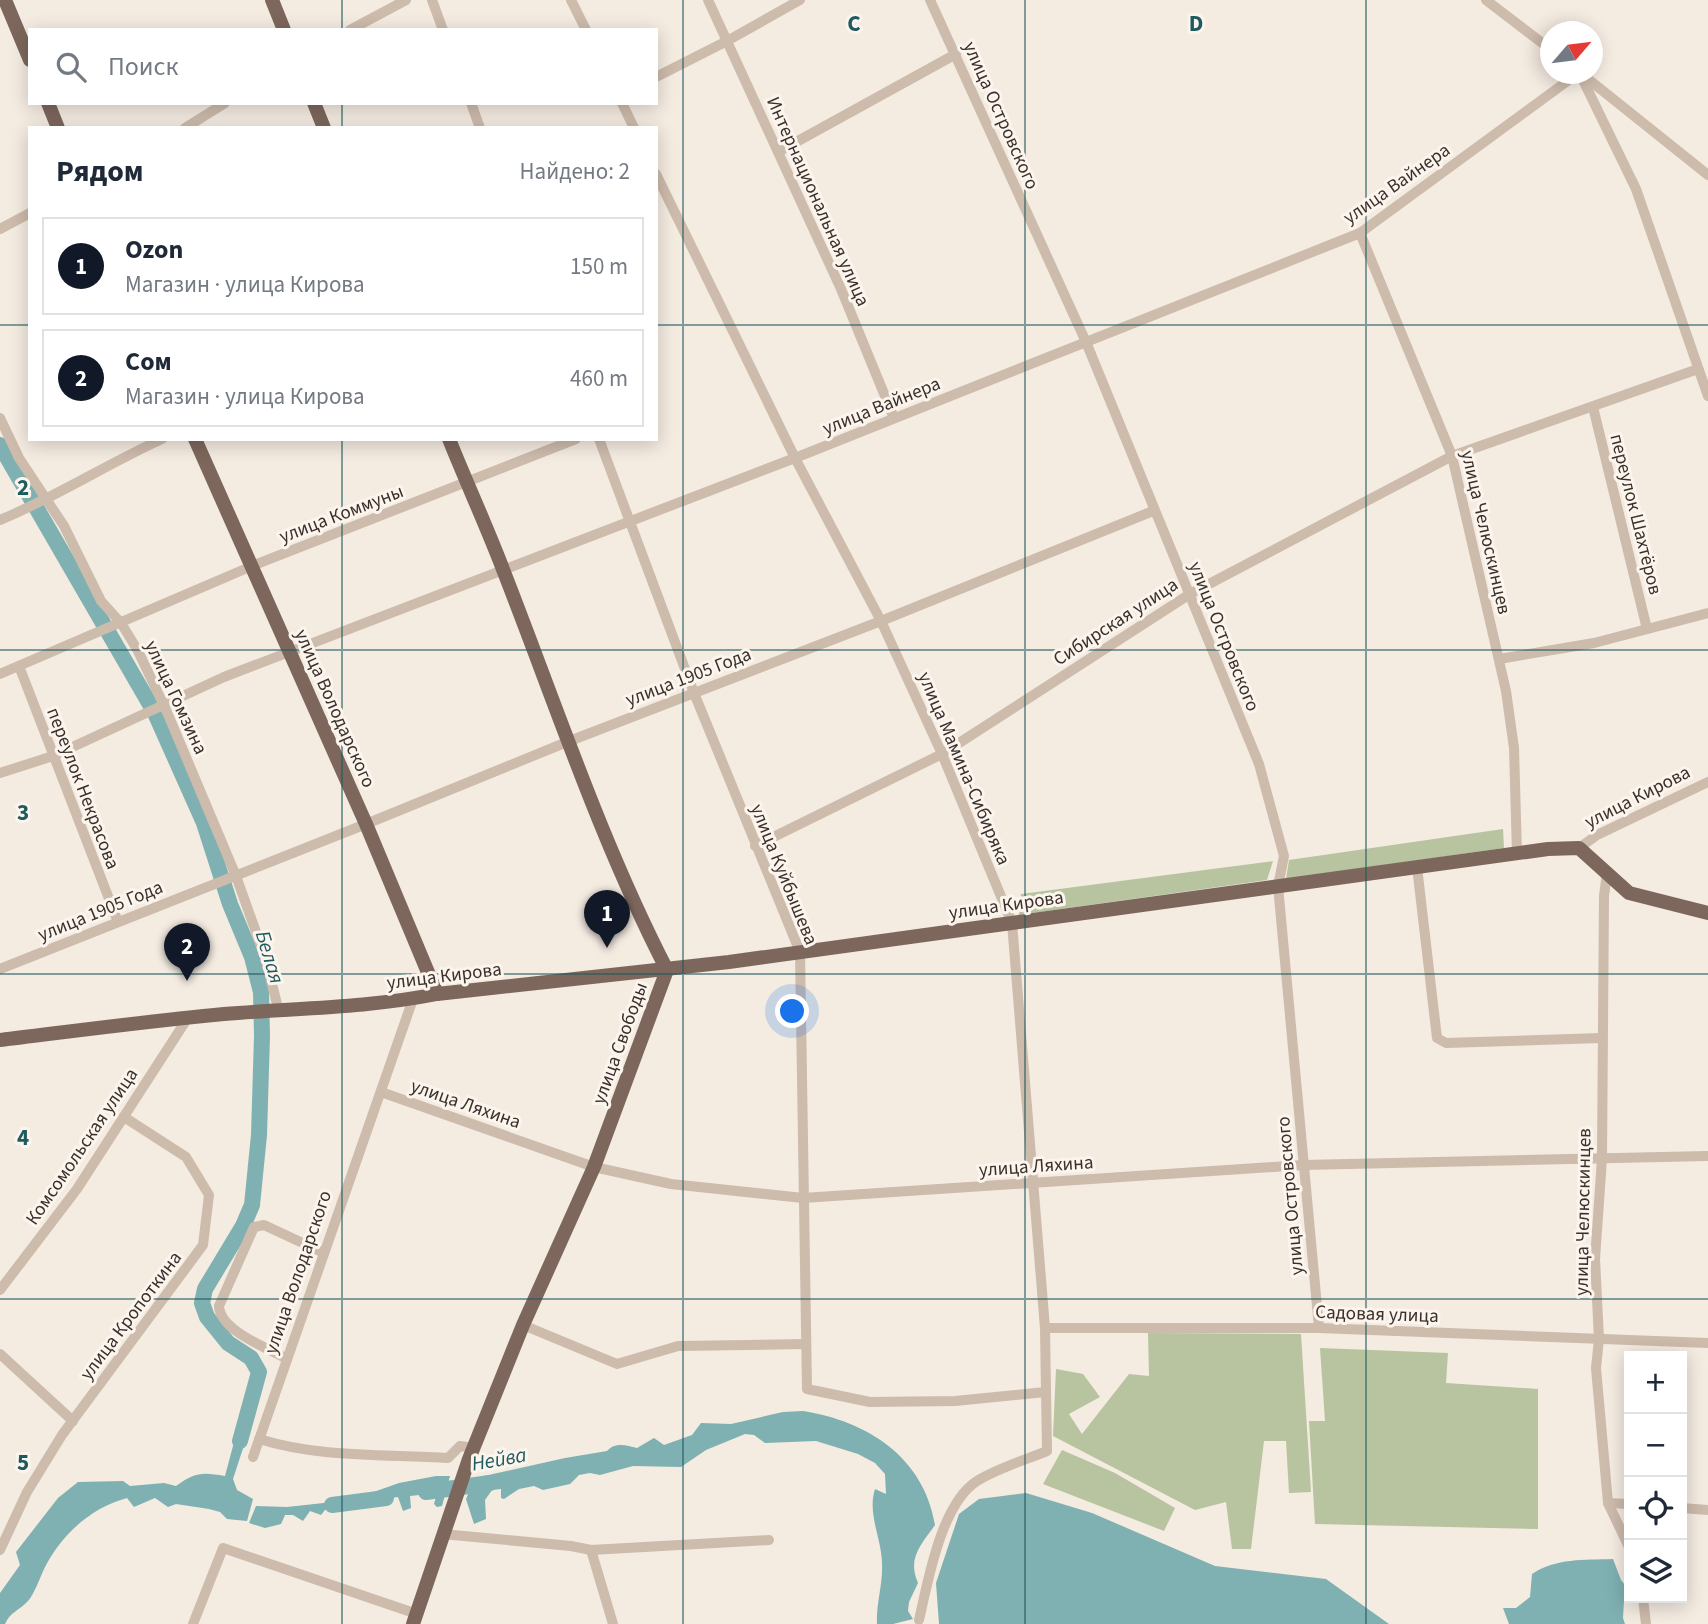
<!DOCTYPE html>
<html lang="ru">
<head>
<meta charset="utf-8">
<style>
  :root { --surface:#fff; --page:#f6f6f7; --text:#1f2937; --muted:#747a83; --line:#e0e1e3; --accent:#111827 }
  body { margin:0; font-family:"Source Sans 3",sans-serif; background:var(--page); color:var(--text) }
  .controls { position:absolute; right:21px; bottom:21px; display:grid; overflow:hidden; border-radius:0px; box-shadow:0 4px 18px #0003 }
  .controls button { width:63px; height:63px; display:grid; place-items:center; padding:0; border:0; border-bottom:2px solid var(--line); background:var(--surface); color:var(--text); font:35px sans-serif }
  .compass { position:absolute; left:1540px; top:21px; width:63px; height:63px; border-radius:50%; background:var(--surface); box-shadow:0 4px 18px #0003; rotate:62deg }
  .you { position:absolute; left:793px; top:1012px; width:24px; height:24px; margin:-18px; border:5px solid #fff; border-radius:50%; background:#1a73e8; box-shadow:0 0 0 10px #1a73e833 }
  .badge { display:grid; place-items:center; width:46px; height:46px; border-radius:50%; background:var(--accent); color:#fff; font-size:23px; font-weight:700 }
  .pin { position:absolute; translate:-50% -58px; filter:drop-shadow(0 2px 4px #0008) }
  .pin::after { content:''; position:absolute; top:37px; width:24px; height:21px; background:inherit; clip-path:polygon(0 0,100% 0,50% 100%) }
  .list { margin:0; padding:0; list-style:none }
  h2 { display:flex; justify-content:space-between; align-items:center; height:91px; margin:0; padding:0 28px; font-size:30px }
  h2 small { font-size:23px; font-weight:400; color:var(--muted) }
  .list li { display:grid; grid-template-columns:46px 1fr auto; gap:21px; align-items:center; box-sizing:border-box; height:98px; margin:0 14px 14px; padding:0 14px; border:2px solid var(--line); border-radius:0px }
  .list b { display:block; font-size:26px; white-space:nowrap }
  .list p { margin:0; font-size:23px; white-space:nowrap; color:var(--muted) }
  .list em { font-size:23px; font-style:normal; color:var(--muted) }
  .icon { flex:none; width:38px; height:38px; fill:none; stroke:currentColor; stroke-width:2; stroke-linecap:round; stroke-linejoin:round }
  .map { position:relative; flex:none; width:1708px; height:1624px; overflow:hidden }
  .search { position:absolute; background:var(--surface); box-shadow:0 4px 18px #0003; left:28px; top:28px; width:630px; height:77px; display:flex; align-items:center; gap:18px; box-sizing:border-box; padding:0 24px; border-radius:0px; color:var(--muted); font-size:26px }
  .panel { position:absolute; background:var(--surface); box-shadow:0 4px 18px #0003; left:28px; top:126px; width:630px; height:315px; border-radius:0px }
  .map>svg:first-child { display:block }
  .green { fill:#b8c4a0 }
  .water { fill:#7fb0b2 }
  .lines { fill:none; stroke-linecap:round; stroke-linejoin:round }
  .river { stroke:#7fb0b2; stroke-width:16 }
  .minor { stroke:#cdbbac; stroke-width:10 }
  .major { stroke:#7d675c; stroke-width:14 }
  .grid { fill:none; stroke:#1f5a5e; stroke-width:2; stroke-opacity:0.55 }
  .labels { text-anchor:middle; stroke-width:6; stroke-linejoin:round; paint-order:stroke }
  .street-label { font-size:19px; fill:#3b302b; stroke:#fbf5ee }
  .water-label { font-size:21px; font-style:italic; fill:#1f5a5e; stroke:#fbf5ee }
  .grid-label { font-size:23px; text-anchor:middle; font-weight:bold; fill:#1f5a5e; stroke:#fbf5ee; stroke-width:6; stroke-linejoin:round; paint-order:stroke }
</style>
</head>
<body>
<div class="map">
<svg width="1708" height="1624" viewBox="0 0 1708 1624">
  <rect width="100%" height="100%" fill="#f4ebe1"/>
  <!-- green -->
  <g class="green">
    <path d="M 1503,829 L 1504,848 L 1286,879 L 1289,860 Z"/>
    <path d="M 1273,861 L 1267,880 L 1019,915 L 1021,894 Z"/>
    <path d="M 1148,1333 L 1301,1334 L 1311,1492 L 1289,1493 L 1286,1441 L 1264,1441 L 1251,1549 L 1232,1549 L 1226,1502 L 1195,1510 L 1053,1436 L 1056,1369 L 1083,1374 L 1100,1397 L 1069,1414 L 1082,1434 L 1129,1374 L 1149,1376 Z"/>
    <path d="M 1320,1348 L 1448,1353 L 1446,1383 L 1538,1389 L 1538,1529 L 1315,1524 L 1309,1421 L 1325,1421 Z"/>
    <path d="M 1062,1450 L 1115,1473 L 1175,1508 L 1164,1531 L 1043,1484 Z"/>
  </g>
  <!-- water -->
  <g class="water">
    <path d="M 803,1411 C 867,1421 924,1457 935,1525 C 921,1545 907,1558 918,1583 L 909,1602 L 908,1611 L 913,1619 L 893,1624 L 877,1624 C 876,1604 883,1584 882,1564 C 882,1539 867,1514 875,1489 L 886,1494 L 885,1474 L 875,1463 L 858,1454 L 816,1441 L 765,1443 L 754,1435 L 745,1434 L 706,1450 L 681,1467 L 633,1466 L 600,1475 L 590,1473 L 579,1475 L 570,1484 L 543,1490 L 534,1486 L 519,1489 L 504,1499 L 501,1498 L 501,1489 L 492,1490 L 485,1500 L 486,1519 L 474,1524 L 466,1499 L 475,1478 L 565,1458 L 607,1451 C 615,1442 626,1445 637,1448 L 654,1438 L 664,1445 L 692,1435 L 701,1423 L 731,1424 L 783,1412 Z"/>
    <path d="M 245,1423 L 249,1430 L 233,1479 L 237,1490 L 253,1499 L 247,1521 L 227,1519 L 220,1512 L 209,1509 L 176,1504 L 168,1507 L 155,1498 L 134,1507 L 127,1498 C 91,1508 63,1533 45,1567 C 40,1577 35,1593 28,1601 C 20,1610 10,1612 5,1624 L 0,1624 L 0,1593 L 20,1565 L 16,1552 L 58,1498 L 78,1482 L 123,1481 L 130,1486 L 164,1483 L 176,1486 C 195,1472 202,1472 225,1476 L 237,1431 Z"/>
    <path d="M 436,1476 L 450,1476 L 442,1506 L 437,1507 L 434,1504 L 437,1493 L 410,1496 L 411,1508 L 403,1511 L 398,1497 L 383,1499 L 381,1503 L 366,1500 L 368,1494 L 399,1483 Z"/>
    <path d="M 1026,1493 L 1092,1513 L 1215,1566 L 1326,1579 L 1389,1624 L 939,1624 L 936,1583 L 959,1514 L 979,1499 Z"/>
    <path d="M 351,1500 L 349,1509 L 337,1512 L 332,1507 L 325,1510 L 321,1515 L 310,1511 L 303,1521 L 293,1515 L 285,1515 L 281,1524 L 265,1528 L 249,1523 L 256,1506 L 287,1507 Z"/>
    <path d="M 1613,1559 L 1621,1580 L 1625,1585 L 1623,1618 L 1625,1624 L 1509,1624 L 1503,1608 L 1516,1608 L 1530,1597 L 1532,1574 C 1556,1558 1584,1560 1613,1559 Z"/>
  </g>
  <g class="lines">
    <!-- river -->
    <g class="river">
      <path d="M 0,445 L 155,713 L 204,823 L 230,904 L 252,957 L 261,992 L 262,1036 L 259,1135 L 252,1205 L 243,1226 L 205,1289 L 202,1303 L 207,1317 L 228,1343 L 251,1358 L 259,1372 L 240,1441"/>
      <path d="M 426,1492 L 490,1483"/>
      <path d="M 332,1505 L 386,1498"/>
    </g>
    <!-- minor -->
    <g class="minor">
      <path d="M 432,0 L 443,30"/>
      <path d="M 571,0 L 586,30"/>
      <path d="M 708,0 L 841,289 L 894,418"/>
      <path d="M 930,0 L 1086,342 L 1259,764 L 1284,856 L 1278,886 L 1319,1328"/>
      <path d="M 1486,0 L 1550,49"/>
      <path d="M 350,30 L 406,0"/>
      <path d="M 1580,74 L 1636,189 L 1708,396"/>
      <path d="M 1583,75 L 1708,175"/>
      <path d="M 656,77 L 727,41 L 800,0"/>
      <path d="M 471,103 L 480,128"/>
      <path d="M 622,103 L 634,128"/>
      <path d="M 185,128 L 225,103"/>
      <path d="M 778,152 L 956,54"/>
      <path d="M 656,174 L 795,458 L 881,621 L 942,754 L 1012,923 L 1045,1328 L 1047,1451 C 1025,1460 996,1469 977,1481 C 941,1504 928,1581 919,1620"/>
      <path d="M 0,229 L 30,213"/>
      <path d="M 1360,233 L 1452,456 L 1506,691 L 1514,748 L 1517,854"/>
      <path d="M 1593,407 L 1647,629"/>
      <path d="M 0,418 L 19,458 L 64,526 L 101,601 L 121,623 L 138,651 L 167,712 L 236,876 L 266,960 L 279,1012"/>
      <path d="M 599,439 L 694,693 L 800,952 L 807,1389 L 870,1402 L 955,1401 L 1045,1392"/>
      <path d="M 0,520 C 56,497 107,464 162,439"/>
      <path d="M 1499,659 L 1594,643 L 1708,613"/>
      <path d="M 19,666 L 118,922"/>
      <path d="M 0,674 L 252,566 L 576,439"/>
      <path d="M 0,773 L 53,756 L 224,677 L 795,458 L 1360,233 L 1577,74"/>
      <path d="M 755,846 L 942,754 L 1190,594 L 1452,456 L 1698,369"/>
      <path d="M 1579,848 L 1597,835 L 1708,782"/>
      <path d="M 1417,867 L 1437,1038 L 1446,1043 L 1601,1038"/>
      <path d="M 1607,873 L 1604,896 L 1602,1159 L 1595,1259 L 1599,1339 L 1596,1368 L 1608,1503 L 1629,1547"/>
      <path d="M 0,969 L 366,824 L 567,742 L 881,621 L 1153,511"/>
      <path d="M 381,1092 L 594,1167 L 671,1184 L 803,1198 L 1303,1165 L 1708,1156"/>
      <path d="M 0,1290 L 77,1189 L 187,1019"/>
      <path d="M 523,1325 L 617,1364 L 678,1346 L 806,1344"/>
      <path d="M 1045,1328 L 1319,1328 L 1708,1343"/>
      <path d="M 0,1354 L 73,1421"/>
      <path d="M 287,1359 C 268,1348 220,1331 219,1306 L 254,1227 L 264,1225 L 324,1253"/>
      <path d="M 259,1439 C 320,1458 385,1454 448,1458 L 460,1446 L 473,1448"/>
      <path d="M 253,1457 L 413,999"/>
      <path d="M 1608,1503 L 1629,1504"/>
      <path d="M 1682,1508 L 1708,1510"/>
      <path d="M 442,1534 L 571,1546 L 591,1550 L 769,1540"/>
      <path d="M 0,1550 L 27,1492 L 62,1435 L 203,1245 L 209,1195 L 186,1157 L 124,1117"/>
      <path d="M 591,1550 L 613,1624"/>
      <path d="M 1643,1598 L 1646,1624"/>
      <path d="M 193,1624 L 223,1548 L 417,1614"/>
    </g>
    <!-- major -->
    <g class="major">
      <path d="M 5,0 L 30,60"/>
      <path d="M 272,0 L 284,30"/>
      <path d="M 48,103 L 58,128"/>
      <path d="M 314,103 L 324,128"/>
      <path d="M 195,439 L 366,824 L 437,994"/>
      <path d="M 0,1040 C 74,1031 149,1021 224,1014 C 295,1008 367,1008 437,994 L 729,962 L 1548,849 L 1579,848 L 1629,893 L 1708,913"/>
      <path d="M 413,1624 L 469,1459 L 523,1325 L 594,1167 L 667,970 C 601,842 556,705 504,572 C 487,527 467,484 449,439"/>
    </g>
  </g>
  <!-- grid -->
  <path class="grid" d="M 342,0 L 342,30M 683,0 L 683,1624M 1025,0 L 1025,1624M 1366,0 L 1366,1624M 342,103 L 342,128M 0,325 L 30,325M 656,325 L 1708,325M 342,439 L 342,1624M 0,650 L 1708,650M 0,974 L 1708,974M 0,1299 L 1708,1299"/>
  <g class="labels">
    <!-- street labels -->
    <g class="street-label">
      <text transform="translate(1002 115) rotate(66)" y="7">улица Островского</text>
      <text transform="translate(1396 183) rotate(-35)" y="7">улица Вайнера</text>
      <text transform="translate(819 201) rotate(66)" y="7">Интернациональная улица</text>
      <text transform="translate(881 405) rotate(-22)" y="7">улица Вайнера</text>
      <text transform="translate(341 513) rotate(-21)" y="7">улица Коммуны</text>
      <text transform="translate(1637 514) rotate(76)" y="7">переулок Шахтёров</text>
      <text transform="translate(1487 532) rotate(77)" y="7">улица Челюскинцев</text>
      <text transform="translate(1115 621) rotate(-33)" y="7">Сибирская улица</text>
      <text transform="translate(1225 636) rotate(68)" y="7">улица Островского</text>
      <text transform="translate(688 676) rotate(-21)" y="7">улица 1905 Года</text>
      <text transform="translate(177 697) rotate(65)" y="7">улица Гомзина</text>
      <text transform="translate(336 708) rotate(66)" y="7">улица Володарского</text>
      <text transform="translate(965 768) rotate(67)" y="7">улица Мамина-Сибиряка</text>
      <text transform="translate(84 788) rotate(69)" y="7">переулок Некрасова</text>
      <text transform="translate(1637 796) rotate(-27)" y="7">улица Кирова</text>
      <text transform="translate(785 874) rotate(68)" y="7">улица Куйбышева</text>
      <text transform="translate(1006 904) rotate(-8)" y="7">улица Кирова</text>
      <text transform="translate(100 910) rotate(-22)" y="7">улица 1905 Года</text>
      <text transform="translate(444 975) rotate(-7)" y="7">улица Кирова</text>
      <text transform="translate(619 1043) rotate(-70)" y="7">улица Свободы</text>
      <text transform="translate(466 1103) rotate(19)" y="7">улица Ляхина</text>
      <text transform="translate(81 1146) rotate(-56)" y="7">Комсомольская улица</text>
      <text transform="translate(1036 1165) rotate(-4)" y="7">улица Ляхина</text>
      <text transform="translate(1289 1196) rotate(-95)" y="7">улица Островского</text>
      <text transform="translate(1582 1212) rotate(-89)" y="7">улица Челюскинцев</text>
      <text transform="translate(297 1272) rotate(-71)" y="7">улица Володарского</text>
      <text transform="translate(1377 1313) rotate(2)" y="7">Садовая улица</text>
      <text transform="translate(130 1315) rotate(-53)" y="7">улица Кропоткина</text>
    </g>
    <!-- water labels -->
    <g class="water-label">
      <text transform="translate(270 957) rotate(73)" y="7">Белая</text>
      <text transform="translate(499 1459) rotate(-10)" y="7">Нейва</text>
    </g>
  </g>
  <g class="grid-label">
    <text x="854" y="31">C</text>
    <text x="1196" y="31">D</text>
    <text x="23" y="495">2</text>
    <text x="23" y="820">3</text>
    <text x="23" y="1145">4</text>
    <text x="23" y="1470">5</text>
  </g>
</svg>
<div class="controls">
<button>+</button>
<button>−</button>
<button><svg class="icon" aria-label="locate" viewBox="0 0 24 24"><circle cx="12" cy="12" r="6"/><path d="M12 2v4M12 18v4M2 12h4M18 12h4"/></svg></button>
<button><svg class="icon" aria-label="layers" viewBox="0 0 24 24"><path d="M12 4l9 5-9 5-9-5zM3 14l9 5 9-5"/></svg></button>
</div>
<svg class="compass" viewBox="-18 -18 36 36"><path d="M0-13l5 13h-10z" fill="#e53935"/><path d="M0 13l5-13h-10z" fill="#747a83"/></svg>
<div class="you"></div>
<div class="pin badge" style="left:607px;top:948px">1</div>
<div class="pin badge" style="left:187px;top:981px">2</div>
<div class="search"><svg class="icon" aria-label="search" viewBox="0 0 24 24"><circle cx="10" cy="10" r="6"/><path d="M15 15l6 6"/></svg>Поиск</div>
<section class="panel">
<h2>Рядом<small>Найдено: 2</small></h2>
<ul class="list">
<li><span class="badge">1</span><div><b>Ozon</b><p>Магазин · улица Кирова</p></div><em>150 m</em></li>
<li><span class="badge">2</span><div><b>Сом</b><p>Магазин · улица Кирова</p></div><em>460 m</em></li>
</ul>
</section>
</div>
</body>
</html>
